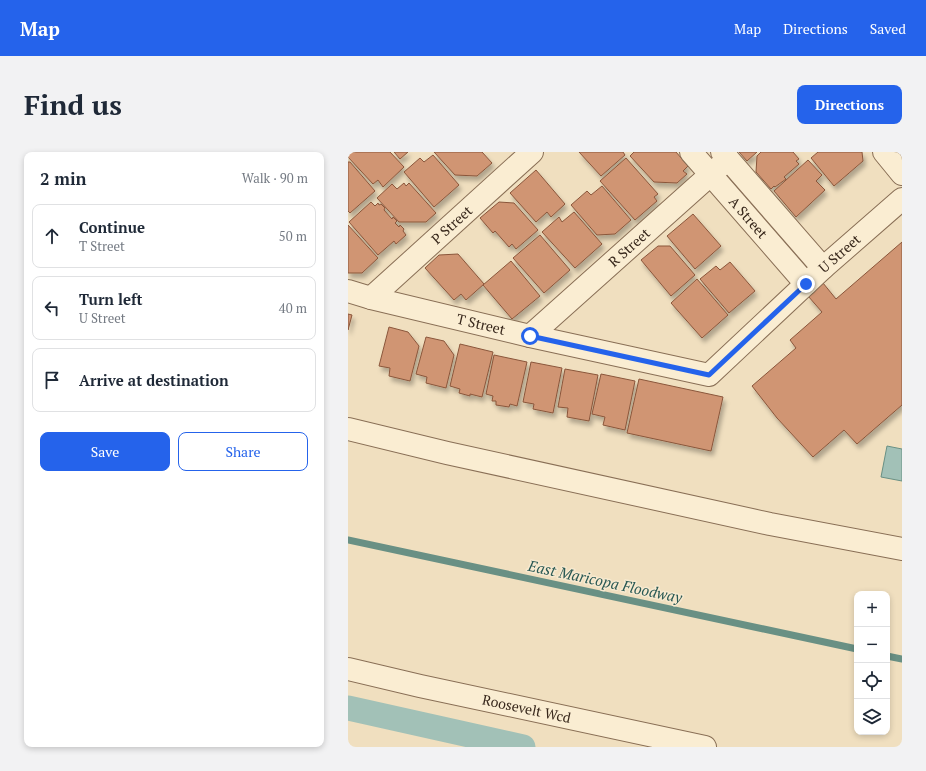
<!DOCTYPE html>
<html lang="en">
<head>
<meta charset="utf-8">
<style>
  :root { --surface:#fff; --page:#f2f2f3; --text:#1f2937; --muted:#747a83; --line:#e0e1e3; --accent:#2563eb }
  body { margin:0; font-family:"PT Serif",serif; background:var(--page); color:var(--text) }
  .controls { position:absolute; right:12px; bottom:12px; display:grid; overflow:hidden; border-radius:8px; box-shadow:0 2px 6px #0003 }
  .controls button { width:36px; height:36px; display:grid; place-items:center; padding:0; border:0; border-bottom:1px solid var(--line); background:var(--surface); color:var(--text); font:20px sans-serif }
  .stop { position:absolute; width:12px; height:12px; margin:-9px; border:3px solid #2563eb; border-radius:50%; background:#fff }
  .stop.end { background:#2563eb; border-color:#fff; box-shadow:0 1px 4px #0008 }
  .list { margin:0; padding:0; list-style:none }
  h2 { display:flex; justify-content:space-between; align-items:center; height:52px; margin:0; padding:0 16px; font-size:17px }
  h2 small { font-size:13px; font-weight:400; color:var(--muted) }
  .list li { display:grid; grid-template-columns:26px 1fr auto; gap:12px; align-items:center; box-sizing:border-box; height:64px; margin:0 8px 8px; padding:0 8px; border:1px solid var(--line); border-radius:8px }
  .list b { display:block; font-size:15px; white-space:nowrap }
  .list p { margin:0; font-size:13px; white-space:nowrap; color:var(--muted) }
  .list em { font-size:13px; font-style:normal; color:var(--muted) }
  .actions { display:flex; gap:8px; padding:12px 16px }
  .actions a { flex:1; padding:9px 0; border:1px solid var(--accent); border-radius:8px; text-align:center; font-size:14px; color:var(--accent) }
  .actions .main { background:var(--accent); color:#fff }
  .icon { flex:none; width:22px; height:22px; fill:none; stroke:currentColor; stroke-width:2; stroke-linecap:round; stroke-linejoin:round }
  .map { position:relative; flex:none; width:554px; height:595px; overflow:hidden; border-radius:8px }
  header { display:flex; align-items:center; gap:24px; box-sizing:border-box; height:56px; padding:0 20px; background:var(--accent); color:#fff }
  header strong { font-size:19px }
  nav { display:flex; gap:22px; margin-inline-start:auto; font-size:14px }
  .intro { display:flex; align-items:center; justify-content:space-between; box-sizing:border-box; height:96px; padding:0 24px }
  h1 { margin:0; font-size:28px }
  .button { padding:10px 18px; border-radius:8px; background:var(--accent); color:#fff; font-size:14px; font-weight:700 }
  main { display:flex; gap:24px; padding:0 24px }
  aside { flex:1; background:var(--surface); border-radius:8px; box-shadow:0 2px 6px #0003 }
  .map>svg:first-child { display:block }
  .water { fill:#a2c1b7; stroke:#699084 }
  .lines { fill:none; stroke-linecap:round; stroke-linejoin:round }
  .stream { stroke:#699084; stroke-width:7 }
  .canal { stroke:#a2c1b7; stroke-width:25 }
  .building { fill:#d09573; stroke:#8a563b; filter:url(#shadow) }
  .minor-casing { stroke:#896f56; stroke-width:24 }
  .minor { stroke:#faedd2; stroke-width:22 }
  .route { stroke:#2563eb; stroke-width:5 }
  .labels { text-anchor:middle; stroke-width:3; stroke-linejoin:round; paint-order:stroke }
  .street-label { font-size:14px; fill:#38281c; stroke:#f7e9cf }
  .water-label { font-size:15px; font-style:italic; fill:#2a5954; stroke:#f7e9cf }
</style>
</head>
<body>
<header>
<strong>Map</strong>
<nav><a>Map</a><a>Directions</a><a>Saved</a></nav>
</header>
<div class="intro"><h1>Find us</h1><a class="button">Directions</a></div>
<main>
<aside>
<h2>2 min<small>Walk · 90 m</small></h2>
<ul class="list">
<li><svg class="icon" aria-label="ahead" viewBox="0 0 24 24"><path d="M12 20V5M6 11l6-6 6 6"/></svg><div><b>Continue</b><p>T Street</p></div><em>50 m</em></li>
<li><svg class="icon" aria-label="left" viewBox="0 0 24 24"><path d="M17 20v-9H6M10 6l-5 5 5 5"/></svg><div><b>Turn left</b><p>U Street</p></div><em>40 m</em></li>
<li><svg class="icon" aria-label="arrive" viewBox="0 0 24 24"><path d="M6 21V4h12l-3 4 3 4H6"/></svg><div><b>Arrive at destination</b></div></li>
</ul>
<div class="actions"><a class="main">Save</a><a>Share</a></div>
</aside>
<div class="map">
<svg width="554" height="595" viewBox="0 0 554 595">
  <defs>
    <filter id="shadow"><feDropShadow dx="2.5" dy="4.5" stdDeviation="2" flood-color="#0004"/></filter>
  </defs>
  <rect width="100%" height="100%" fill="#f0dfbf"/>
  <!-- water -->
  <path class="water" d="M 539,294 L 554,297 L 554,329 L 533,325 Z"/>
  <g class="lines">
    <!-- stream -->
    <g class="stream">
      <path d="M 0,388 L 509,497"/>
      <path d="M 539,504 L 554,507"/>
    </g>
    <!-- canal -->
    <path class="canal" d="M 0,556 L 175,595"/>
  </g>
  <!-- building -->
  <g class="building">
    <path d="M 0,0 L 42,0 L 56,15 L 35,35 L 30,28 L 25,32 L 0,5 Z"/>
    <path d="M 46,0 L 60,0 L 52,7 Z"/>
    <path d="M 86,0 L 134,0 L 144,11 L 129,24 L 107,23 Z"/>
    <path d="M 231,0 L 275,0 L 277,3 L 253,24 Z"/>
    <path d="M 286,0 L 328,0 L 340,14 L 335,19 L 339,22 L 329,31 L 306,30 L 282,4 Z"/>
    <path d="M 391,0 L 409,0 L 399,9 Z"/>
    <path d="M 413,0 L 445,0 L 451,7 L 448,9 L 451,12 L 436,25 L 438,27 L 427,35 L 426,34 L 423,37 L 408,20 L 409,4 Z"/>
    <path d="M 470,0 L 514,0 L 515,9 L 486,34 L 463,6 Z"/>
    <path d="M 85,3 L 111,33 L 86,55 L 56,20 L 72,6 L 76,10 Z"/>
    <path d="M 278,6 L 310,42 L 306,45 L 309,49 L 287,68 L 252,29 Z"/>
    <path d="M 460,8 L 474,23 L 468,29 L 477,38 L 448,65 L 426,39 Z"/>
    <path d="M 0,10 L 2,10 L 27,39 L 2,61 L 0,59 Z"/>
    <path d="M 188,18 L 217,52 L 203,65 L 199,60 L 188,70 L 162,41 Z"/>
    <path d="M 56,31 L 58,34 L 61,31 L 88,61 L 78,70 L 51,70 L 29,46 L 44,32 L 49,37 Z"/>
    <path d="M 254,34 L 283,68 L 267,82 L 249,83 L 223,53 L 239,39 L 243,43 Z"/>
    <path d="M 23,50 L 27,54 L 30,51 L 31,53 L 33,52 L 37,56 L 36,58 L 44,67 L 45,65 L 49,69 L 47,71 L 51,75 L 52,73 L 56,77 L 55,79 L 58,83 L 48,92 L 46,89 L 30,103 L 1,70 Z"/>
    <path d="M 151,50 L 166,51 L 190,78 L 168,97 L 164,92 L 161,95 L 147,79 L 145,81 L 132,66 Z"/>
    <path d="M 226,60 L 254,92 L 227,116 L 194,80 L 211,65 L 214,70 Z"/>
    <path d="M 345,62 L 373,94 L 347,117 L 319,84 Z"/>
    <path d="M 0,73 L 30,106 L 14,121 L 0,121 Z"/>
    <path d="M 192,83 L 222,118 L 196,141 L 165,106 Z"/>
    <path d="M 554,90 L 554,253 L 509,292 L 496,278 L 465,305 L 429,266 L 404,234 L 448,196 L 442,188 L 474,160 L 460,144 L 475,131 L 488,147 Z"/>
    <path d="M 310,94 L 322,94 L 347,123 L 323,144 L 293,108 Z"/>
    <path d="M 110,102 L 136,132 L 118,148 L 113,142 L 106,148 L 77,116 L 91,103 Z"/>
    <path d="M 163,109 L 192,144 L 164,167 L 135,133 Z"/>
    <path d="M 382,110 L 407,139 L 381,161 L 352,127 L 368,114 L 372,118 Z"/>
    <path d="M 349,127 L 380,163 L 354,186 L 323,151 Z"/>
    <path d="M 0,162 L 4,163 L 0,178 Z"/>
    <path d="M 41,175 L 60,180 L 71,194 L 62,229 L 41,224 L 42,216 L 31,214 Z"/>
    <path d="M 78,185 L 96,189 L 106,203 L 98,236 L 78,231 L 79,225 L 68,222 Z"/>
    <path d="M 112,192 L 145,200 L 134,245 L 122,242 L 122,244 L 111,241 L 112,237 L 102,234 Z"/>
    <path d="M 146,203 L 179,210 L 169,254 L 162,252 L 161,255 L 148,253 L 148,249 L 144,249 L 145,244 L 138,242 Z"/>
    <path d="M 183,210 L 214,216 L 205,261 L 185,257 L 186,252 L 175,250 Z"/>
    <path d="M 217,217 L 250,223 L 241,269 L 219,265 L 220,256 L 210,255 Z"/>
    <path d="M 253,222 L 287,229 L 277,278 L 255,273 L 257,265 L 244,262 Z"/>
    <path d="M 291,227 L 375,245 L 363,299 L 279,281 Z"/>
  </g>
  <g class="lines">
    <defs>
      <g id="minor">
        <path id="s1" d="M 343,0 L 458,132"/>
        <path d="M 374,0 L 475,116"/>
        <path d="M 536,0 L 554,22"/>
        <path id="s2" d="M 0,139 L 23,146 L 182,184 L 361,223 L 475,116 L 554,47"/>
        <path id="s3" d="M 23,146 L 184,0"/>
        <path id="s4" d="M 182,184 L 380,7"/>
        <path d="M 0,277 L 99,301 L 422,372 L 554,397"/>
        <path id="s5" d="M 0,517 L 72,534 L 357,595"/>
      </g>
    </defs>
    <!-- minor casing -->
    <use href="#minor" class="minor-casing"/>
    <!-- minor -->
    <use href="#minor" class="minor"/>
  </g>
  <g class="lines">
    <!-- route -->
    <path class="route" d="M 182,184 L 361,223 L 458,132"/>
  </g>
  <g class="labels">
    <!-- street labels -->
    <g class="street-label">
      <text dy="5" stroke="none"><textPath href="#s1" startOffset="87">A Street</textPath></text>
      <text dy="5" stroke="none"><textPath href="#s3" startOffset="109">P Street</textPath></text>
      <text dy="5" stroke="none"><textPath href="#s4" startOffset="133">R Street</textPath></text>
      <text dy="5" stroke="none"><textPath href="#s2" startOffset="549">U Street</textPath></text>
      <text dy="5" stroke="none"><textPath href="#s2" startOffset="137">T Street</textPath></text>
      <text dy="5" stroke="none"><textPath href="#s5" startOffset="183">Roosevelt Wcd</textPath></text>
    </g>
    <!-- water labels -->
    <g class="water-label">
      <text transform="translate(257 430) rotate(12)" y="5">East Maricopa Floodway</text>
    </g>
  </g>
</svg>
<div class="controls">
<button>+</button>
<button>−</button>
<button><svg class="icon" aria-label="locate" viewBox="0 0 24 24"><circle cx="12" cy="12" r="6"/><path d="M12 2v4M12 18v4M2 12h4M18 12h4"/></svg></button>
<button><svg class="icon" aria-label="layers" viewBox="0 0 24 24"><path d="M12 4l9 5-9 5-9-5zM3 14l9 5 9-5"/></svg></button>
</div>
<div class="stop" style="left:182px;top:184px"></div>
<div class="stop end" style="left:458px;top:132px"></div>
</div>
</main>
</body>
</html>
